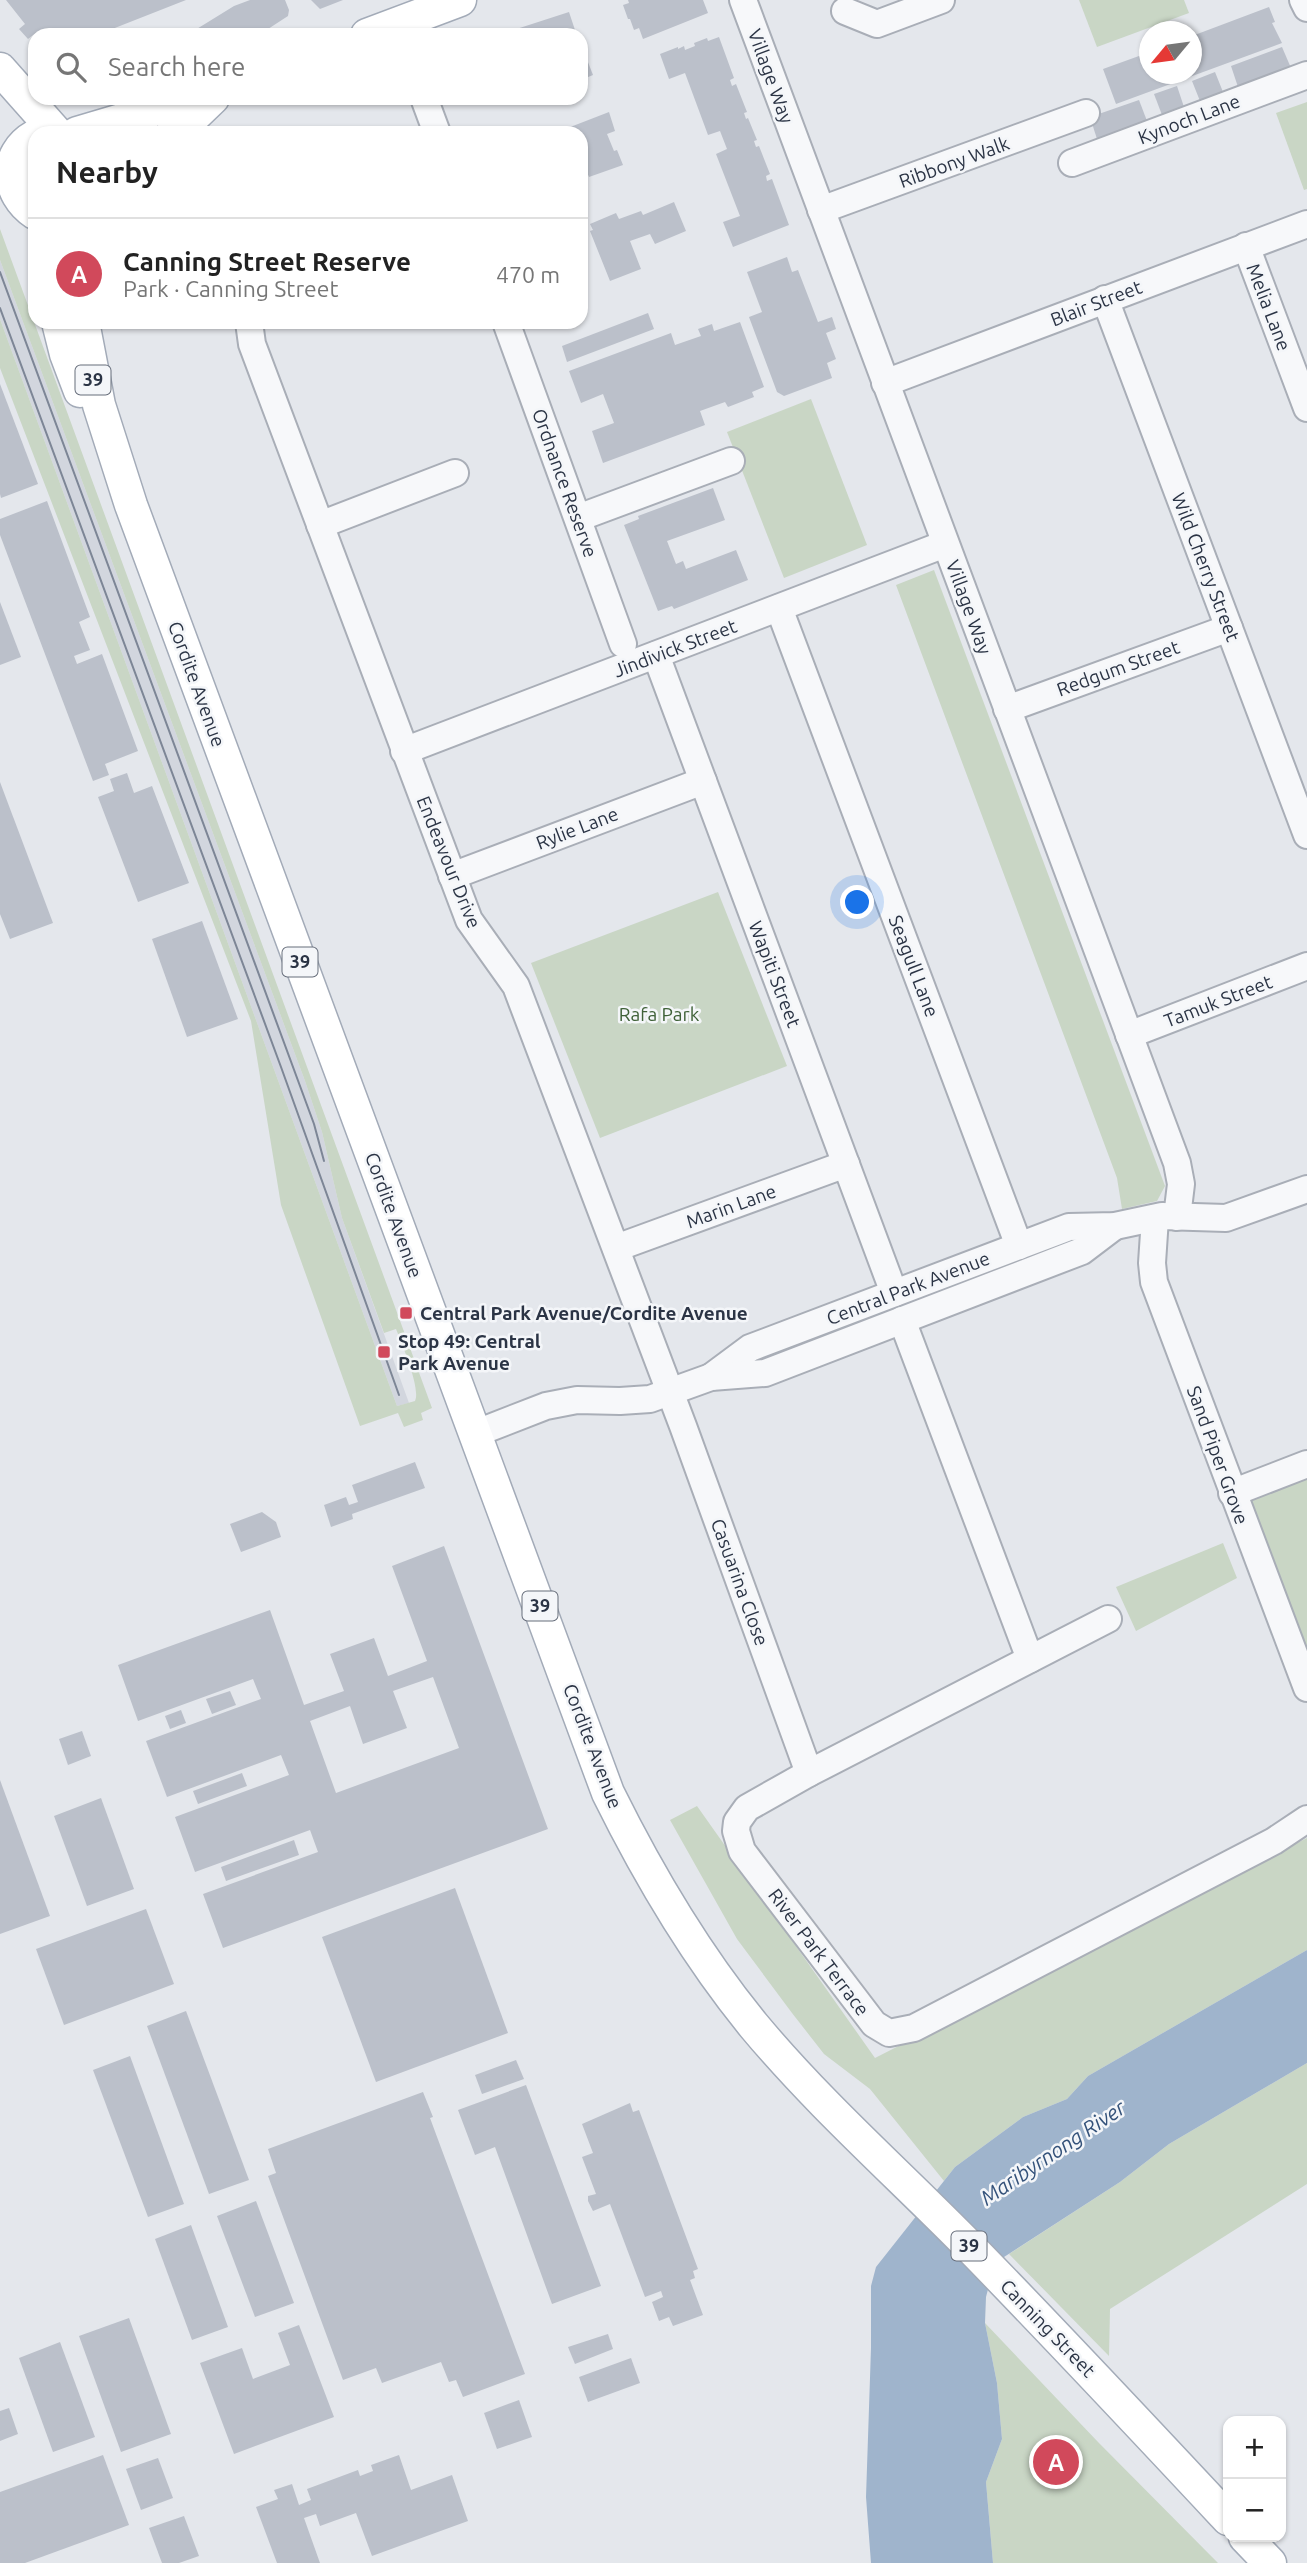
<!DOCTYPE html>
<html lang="en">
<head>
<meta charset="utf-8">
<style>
  :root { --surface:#fff; --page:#f6f6f6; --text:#222; --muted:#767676; --line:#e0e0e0; --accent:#d1495b }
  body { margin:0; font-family:Ubuntu,sans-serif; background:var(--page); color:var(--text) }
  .controls { position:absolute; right:21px; bottom:21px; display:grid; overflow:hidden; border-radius:14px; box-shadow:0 2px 5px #0004 }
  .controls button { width:63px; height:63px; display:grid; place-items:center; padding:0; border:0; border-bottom:2px solid var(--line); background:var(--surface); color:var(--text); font:35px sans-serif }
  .compass { position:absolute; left:1139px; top:21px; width:63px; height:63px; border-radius:50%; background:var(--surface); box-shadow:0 2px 5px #0004; rotate:241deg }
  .you { position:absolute; left:858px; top:903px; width:24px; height:24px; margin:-18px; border:5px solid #fff; border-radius:50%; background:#1a73e8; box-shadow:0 0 0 10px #1a73e833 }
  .badge { display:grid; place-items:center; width:46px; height:46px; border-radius:50%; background:var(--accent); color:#fff; font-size:23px; font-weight:700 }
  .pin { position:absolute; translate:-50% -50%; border:4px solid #fff; box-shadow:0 2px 7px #0006 }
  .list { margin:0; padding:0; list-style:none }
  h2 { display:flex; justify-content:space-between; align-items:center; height:91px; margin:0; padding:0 28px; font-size:30px }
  h2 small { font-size:23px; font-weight:400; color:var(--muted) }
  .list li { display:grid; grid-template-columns:46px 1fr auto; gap:21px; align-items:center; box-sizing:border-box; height:112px; padding:0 28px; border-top:2px solid var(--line) }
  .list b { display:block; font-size:26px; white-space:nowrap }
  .list p { margin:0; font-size:23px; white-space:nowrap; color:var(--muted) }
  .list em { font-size:23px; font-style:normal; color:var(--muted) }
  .icon { flex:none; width:38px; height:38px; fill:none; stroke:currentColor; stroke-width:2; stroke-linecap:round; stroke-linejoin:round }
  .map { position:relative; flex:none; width:1307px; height:2563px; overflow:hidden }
  .search { position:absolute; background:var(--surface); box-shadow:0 2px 5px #0004; left:28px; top:28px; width:560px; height:77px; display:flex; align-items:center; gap:18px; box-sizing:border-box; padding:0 24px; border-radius:21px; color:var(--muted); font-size:26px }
  .panel { position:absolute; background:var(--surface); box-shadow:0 2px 5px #0004; left:28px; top:126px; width:560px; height:203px; border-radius:21px }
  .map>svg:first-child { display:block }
  .built { fill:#d2d6de }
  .green { fill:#c9d6c5 }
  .water { fill:#9fb4cc }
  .building { fill:#bbc0ca; fill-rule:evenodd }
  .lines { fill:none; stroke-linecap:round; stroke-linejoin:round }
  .minor-casing { stroke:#a9aeb7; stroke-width:30 }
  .major-casing { stroke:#a3abb8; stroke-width:35 }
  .minor { stroke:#f7f8fa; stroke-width:26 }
  .major { stroke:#fff; stroke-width:32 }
  .tram { stroke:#7d8696; stroke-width:2 }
  .poi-dot { fill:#d1495b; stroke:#f4f6f9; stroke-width:2.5 }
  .labels { text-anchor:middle; stroke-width:5; stroke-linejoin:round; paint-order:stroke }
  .shield { fill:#f4f6f9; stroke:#676e7b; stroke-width:2 }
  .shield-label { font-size:18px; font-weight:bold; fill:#2b3445 }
  .street-label { font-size:19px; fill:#2b3445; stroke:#f4f6f9 }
  .park-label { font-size:19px; fill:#3f6138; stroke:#f4f6f9 }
  .poi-label { font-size:19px; font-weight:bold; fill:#2b3445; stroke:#f4f6f9; text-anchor:start }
  .water-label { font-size:21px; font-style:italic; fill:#34527a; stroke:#f4f6f9 }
</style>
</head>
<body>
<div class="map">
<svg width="1307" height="2563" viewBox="0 0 1307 2563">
  <rect width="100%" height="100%" fill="#e4e7ec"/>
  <!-- built -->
  <path class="built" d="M 0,260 L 305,1081 L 322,1132 L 342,1218 L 409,1403 L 397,1406 L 0,319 Z"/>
  <!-- green -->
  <g class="green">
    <path d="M 1079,0 L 1184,0 L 1189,13 L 1097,47 Z"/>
    <path d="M 1307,102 L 1307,189 L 1304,190 L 1276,113 Z"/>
    <path d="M 0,229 L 432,1408 L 421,1413 L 423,1420 L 404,1427 L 398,1413 L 360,1426 L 281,1205 L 251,1021 L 0,368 L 0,319 L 397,1406 L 415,1401 C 421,1389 402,1344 396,1329 L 384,1333 L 342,1218 L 322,1132 L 305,1081 L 0,260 Z"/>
    <path d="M 811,399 L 867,545 L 784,578 L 727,432 Z"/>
    <path d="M 934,570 L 1165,1186 L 1157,1201 L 1122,1209 L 1117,1178 L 896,585 Z"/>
    <path d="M 718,892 L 787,1066 L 600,1138 L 531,963 Z"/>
    <path d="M 1307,1476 L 1307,1655 L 1246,1500 Z"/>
    <path d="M 1223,1543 L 1237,1578 L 1136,1631 L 1116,1587 Z"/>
    <path d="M 697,1806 L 875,2058 L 1307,1838 L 1307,1950 L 1088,2076 L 1067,2099 L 1023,2117 L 955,2167 L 944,2181 L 870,2089 L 824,2054 L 792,2013 L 737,1939 L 670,1820 Z"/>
    <path d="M 1307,2063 L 1307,2184 L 1110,2309 L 1109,2356 L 1009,2254 L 1120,2182 L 1169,2144 Z"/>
    <path d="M 985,2323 L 1098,2442 L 1218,2563 L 993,2563 L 986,2482 L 1002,2439 L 997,2383 Z"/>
  </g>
  <!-- water -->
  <path class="water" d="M 1307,1950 L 1307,2063 L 1169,2144 L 1120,2182 L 1004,2257 L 992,2274 L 986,2297 L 985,2323 L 997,2383 L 1002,2439 L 986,2482 L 993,2563 L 871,2563 L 866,2497 L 871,2348 L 871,2286 L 876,2267 L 955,2167 L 1023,2117 L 1067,2099 L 1088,2076 Z"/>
  <!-- building -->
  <g class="building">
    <path d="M 6,0 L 186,0 L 97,35 L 33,35 L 28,39 L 19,29 L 25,24 Z"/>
    <path d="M 250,0 L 285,0 L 289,10 L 288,16 L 268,29 L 252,30 L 244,35 L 187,35 L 234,6 Z"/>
    <path d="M 311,0 L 343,0 L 320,9 Z"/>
    <path d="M 628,0 L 703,0 L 708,13 L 643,39 L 639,28 L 634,30 L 630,19 L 628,19 L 623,5 L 629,3 Z"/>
    <path d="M 1269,7 L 1275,22 L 1272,23 L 1282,43 L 1116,104 L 1103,69 L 1150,52 L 1150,74 L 1192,74 L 1192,36 Z"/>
    <path d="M 569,12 L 575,30 L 570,31 L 571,35 L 508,35 L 507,32 Z"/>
    <path d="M 719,37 L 734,78 L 730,80 L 732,86 L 736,84 L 747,112 L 744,113 L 746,119 L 748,118 L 757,140 L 754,141 L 756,147 L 759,146 L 770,174 L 766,176 L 767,181 L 772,179 L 789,225 L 733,247 L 723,222 L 740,216 L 716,154 L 727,149 L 720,131 L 708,135 L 685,73 L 669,79 L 660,54 L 678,47 L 678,49 L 684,46 L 685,50 L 695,46 L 694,43 L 707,38 L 708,41 Z"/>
    <path d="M 1282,47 L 1291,68 L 1238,87 L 1231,66 Z"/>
    <path d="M 586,57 L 593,75 L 581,80 L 581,59 Z"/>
    <path d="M 1215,72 L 1223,92 L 1200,101 L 1192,81 Z"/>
    <path d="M 1177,86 L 1184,107 L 1162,115 L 1154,94 Z"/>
    <path d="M 1139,100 L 1147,121 L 1097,139 L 1090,117 Z"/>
    <path d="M 609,112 L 615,131 L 607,134 L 614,151 L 617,150 L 623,165 L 589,177 L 586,170 L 581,172 L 581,133 L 561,133 L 560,131 Z"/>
    <path d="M 674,202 L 686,231 L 655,244 L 650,234 L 630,241 L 641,269 L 610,281 L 590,231 L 593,230 L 590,224 L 616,213 L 619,219 L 641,211 L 643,215 Z"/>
    <path d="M 787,257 L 792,272 L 798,270 L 818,322 L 832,317 L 836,329 L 826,333 L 836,359 L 827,363 L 832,378 L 784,396 L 777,392 L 749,317 L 762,312 L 747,272 Z"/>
    <path d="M 648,313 L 654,329 L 567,362 L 562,346 Z"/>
    <path d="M 740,322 L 764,387 L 752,392 L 754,397 L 728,407 L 725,402 L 700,411 L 705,425 L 603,463 L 592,431 L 614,423 L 603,394 L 581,403 L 569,371 L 671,333 L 675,345 L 701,336 L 698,329 L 712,324 L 714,331 Z"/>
    <path d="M 0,384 L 38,484 L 1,498 L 0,494 Z"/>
    <path d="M 713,488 L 725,520 L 667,541 L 676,564 L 683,561 L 686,569 L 736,550 L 748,580 L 674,609 L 672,606 L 658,611 L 624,525 L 639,519 L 638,516 Z"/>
    <path d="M 47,501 L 90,617 L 79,622 L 90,650 L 74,656 L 77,664 L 102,654 L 138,751 L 105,764 L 109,775 L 93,781 L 0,535 L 0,519 Z"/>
    <path d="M 0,602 L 21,657 L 0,665 Z"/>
    <path d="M 127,773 L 134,793 L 152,786 L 189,883 L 138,902 L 98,797 L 114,791 L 110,779 Z"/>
    <path d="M 0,782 L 53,923 L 10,939 L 0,914 Z"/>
    <path d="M 202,921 L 238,1019 L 187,1037 L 152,939 Z"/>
    <path d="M 415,1462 L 425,1488 L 352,1514 L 353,1519 L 331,1527 L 324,1505 L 346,1497 L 349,1505 L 358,1502 L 352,1485 Z"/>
    <path d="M 262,1512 L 276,1522 L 281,1537 L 241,1552 L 230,1524 Z"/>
    <path d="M 444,1546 L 548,1829 L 223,1948 L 203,1894 L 318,1852 L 310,1830 L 195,1872 L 175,1817 L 289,1775 L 281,1755 L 167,1797 L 146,1741 L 261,1699 L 253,1679 L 138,1721 L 118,1665 L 270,1610 L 304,1705 L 344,1691 L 330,1654 L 374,1638 L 388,1676 L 427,1661 L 392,1566 ZM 433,1677 L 459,1748 L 336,1793 L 310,1721 L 350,1706 L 363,1744 L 407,1728 L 393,1691 Z"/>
    <path d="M 230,1691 L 236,1705 L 212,1714 L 206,1699 Z"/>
    <path d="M 181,1710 L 186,1723 L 170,1729 L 165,1716 Z"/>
    <path d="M 82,1731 L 91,1756 L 68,1765 L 59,1739 Z"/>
    <path d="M 242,1773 L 247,1786 L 198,1804 L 193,1791 Z"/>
    <path d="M 0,1780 L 50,1916 L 0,1934 Z"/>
    <path d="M 101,1798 L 134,1889 L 87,1906 L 54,1816 Z"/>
    <path d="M 294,1840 L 299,1855 L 226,1881 L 221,1867 Z"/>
    <path d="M 455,1888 L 508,2033 L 376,2082 L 322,1937 Z"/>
    <path d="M 146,1909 L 174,1984 L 64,2025 L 36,1949 Z"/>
    <path d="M 186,2011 L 249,2180 L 209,2194 L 147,2026 Z"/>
    <path d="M 130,2056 L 184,2204 L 148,2217 L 93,2070 Z"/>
    <path d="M 516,2060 L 524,2079 L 482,2094 L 475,2075 Z"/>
    <path d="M 526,2085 L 601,2286 L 552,2304 L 495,2147 L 475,2155 L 458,2110 Z"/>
    <path d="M 423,2092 L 433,2117 L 430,2118 L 525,2374 L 463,2397 L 456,2380 L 449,2382 L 441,2362 L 382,2383 L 376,2368 L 343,2380 L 268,2176 L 276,2173 L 268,2149 Z"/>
    <path d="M 630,2103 L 633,2112 L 639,2110 L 698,2269 L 693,2271 L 695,2278 L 690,2280 L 703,2315 L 673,2326 L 669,2317 L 659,2321 L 652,2302 L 663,2297 L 661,2291 L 645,2297 L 610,2204 L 593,2211 L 588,2201 L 588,2196 L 596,2194 L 582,2157 L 593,2153 L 582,2124 Z"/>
    <path d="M 256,2201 L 294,2303 L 255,2317 L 217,2216 Z"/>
    <path d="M 191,2225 L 228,2327 L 192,2340 L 155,2239 Z"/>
    <path d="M 129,2318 L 171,2434 L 121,2452 L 79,2336 Z"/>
    <path d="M 299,2325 L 334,2417 L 234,2454 L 200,2363 L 242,2348 L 253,2379 L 290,2365 L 278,2333 Z"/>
    <path d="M 608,2334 L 613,2349 L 575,2364 L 568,2347 Z"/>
    <path d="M 60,2342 L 95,2437 L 53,2452 L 19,2358 Z"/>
    <path d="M 631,2358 L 640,2383 L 588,2402 L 579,2377 Z"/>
    <path d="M 519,2400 L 532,2437 L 497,2449 L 484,2413 Z"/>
    <path d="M 9,2408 L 18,2434 L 0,2441 L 0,2411 Z"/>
    <path d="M 103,2455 L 129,2525 L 25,2563 L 0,2563 L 0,2492 Z"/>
    <path d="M 399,2455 L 411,2490 L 452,2475 L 468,2521 L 372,2556 L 356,2513 L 320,2526 L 316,2514 L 304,2518 L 320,2563 L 277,2563 L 256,2507 L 278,2499 L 274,2490 L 292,2484 L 299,2505 L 311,2500 L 307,2489 L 358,2470 L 360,2476 L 373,2471 L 371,2465 Z"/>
    <path d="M 158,2458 L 173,2498 L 141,2510 L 126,2469 Z"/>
    <path d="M 184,2516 L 199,2556 L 179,2563 L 162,2563 L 149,2528 Z"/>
  </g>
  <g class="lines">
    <defs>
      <g id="minor">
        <path d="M 743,0 L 1177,1163 L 1181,1184 L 1177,1217"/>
        <path d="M 1303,0 L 1307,8"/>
        <path d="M 845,11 L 877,24 L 941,0"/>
        <path d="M 424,98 L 437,133"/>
        <path d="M 1072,163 L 1307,75"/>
        <path d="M 821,210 L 1086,113"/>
        <path d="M 1246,246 L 1307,408"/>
        <path d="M 1105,299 L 1307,835"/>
        <path d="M 249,322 L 252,344 L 469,920 L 516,986 L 683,1426 L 809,1773"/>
        <path d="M 506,322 L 623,644"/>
        <path d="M 885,383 L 1307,224"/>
        <path d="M 578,518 L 731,461"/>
        <path d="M 320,525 L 455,473"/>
        <path d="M 779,608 L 1019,1246"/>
        <path d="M 656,655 L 894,1293"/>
        <path d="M 1007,709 L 1229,628"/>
        <path d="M 404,751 L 945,544"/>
        <path d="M 452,876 L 703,781"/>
        <path d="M 1129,1035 L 1307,966"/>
        <path d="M 1155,1218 L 1152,1263 L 1154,1282 L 1307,1688"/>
        <path d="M 616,1248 L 846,1164"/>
        <path d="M 902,1320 L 1030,1659"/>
        <path d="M 711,1377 L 750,1348 L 1069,1227 L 1115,1226 L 1162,1216 L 1226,1218 L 1307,1189"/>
        <path d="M 474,1434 L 546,1406 L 577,1400 L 620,1401 L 650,1399 L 711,1377 L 765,1373 L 1082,1251 L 1115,1226"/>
        <path d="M 1232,1493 L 1307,1464"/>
        <path d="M 1108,1619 L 809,1773 L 747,1808 L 737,1822 L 736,1831 L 742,1851 L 874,2024 L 889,2033 L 914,2028 L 1274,1841 L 1307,1819"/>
      </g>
      <g id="major">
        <path d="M 367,35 L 460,0"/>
        <path d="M 0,69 L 55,131"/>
        <path d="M 77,133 L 195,98"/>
        <path d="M 172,133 L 187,123 L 213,98"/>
        <path d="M 35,136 C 3,154 6,194 35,213"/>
        <path d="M 58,322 L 66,354 L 80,391"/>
        <path d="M 83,322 L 99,405 L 131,505 L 608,1793 C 649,1876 695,1954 754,2026 C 819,2104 897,2173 969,2246 C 1057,2336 1142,2427 1228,2519"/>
        <path d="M 1245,2537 L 1270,2563"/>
      </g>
    </defs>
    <!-- minor casing -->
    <use href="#minor" class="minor-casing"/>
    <!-- major casing -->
    <use href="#major" class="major-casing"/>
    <!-- minor -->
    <use href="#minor" class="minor"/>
    <!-- major -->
    <use href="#major" class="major"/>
    <!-- tram -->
    <g class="tram">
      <path d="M 0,272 L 314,1124 L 324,1161"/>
      <path d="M 0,308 L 281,1067 L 399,1395"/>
    </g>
  </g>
  <!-- markers -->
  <g class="poi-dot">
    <rect x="399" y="1306" width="14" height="14" rx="3.5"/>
    <rect x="377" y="1345" width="14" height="14" rx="3.5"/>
  </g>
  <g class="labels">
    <!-- shield labels -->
    <g class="shield">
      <rect x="75.5" y="365.5" width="35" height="29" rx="5"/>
      <rect x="282.5" y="947.5" width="35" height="29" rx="5"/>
      <rect x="522.5" y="1591.5" width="35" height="29" rx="5"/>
      <rect x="951.5" y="2231.5" width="35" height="29" rx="5"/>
    </g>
    <g class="shield-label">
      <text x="93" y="386">39</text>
      <text x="300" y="968">39</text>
      <text x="540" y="1612">39</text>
      <text x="969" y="2252">39</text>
    </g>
    <!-- street labels -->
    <g class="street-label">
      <text transform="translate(771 76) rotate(70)" y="7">Village Way</text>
      <text transform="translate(1189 119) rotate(-21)" y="7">Kynoch Lane</text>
      <text transform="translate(954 162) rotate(-20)" y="7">Ribbony Walk</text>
      <text transform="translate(1096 303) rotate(-21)" y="7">Blair Street</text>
      <text transform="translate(1269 307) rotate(69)" y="7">Melia Lane</text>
      <text transform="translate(565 483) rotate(70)" y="7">Ordnance Reserve</text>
      <text transform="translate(1206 567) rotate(69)" y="7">Wild Cherry Street</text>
      <text transform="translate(969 607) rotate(70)" y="7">Village Way</text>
      <text transform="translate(675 648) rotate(-21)" y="7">Jindivick Street</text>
      <text transform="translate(1118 668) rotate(-20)" y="7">Redgum Street</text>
      <text transform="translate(197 684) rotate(70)" y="7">Cordite Avenue</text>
      <text transform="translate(577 828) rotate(-21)" y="7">Rylie Lane</text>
      <text transform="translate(449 862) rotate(68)" y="7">Endeavour Drive</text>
      <text transform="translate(914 966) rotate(69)" y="7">Seagull Lane</text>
      <text transform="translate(775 974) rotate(69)" y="7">Wapiti Street</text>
      <text transform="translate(1218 1001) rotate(-21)" y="7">Tamuk Street</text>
      <text transform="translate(731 1206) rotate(-20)" y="7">Marin Lane</text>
      <text transform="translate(394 1215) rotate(70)" y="7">Cordite Avenue</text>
      <text transform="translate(908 1288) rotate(-21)" y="7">Central Park Avenue</text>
      <text transform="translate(1218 1455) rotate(70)" y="7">Sand Piper Grove</text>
      <text transform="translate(740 1582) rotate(70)" y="7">Casuarina Close</text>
      <text transform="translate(593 1746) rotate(69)" y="7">Cordite Avenue</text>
      <text transform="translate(819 1952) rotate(53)" y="7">River Park Terrace</text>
      <text transform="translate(1048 2328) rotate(46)" y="7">Canning Street</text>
    </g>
    <!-- park labels -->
    <g class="park-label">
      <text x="659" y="1021">Rafa Park</text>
    </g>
    <!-- poi labels -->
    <g class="poi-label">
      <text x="420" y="1320">Central Park Avenue/Cordite Avenue</text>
      <text x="398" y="1348">Stop 49: Central<tspan x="398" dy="22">Park Avenue</tspan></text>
    </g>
    <!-- water labels -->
    <g class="water-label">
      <text transform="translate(1053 2153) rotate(-34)" y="7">Maribyrnong River</text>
    </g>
  </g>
</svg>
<div class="controls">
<button>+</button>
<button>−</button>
</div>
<svg class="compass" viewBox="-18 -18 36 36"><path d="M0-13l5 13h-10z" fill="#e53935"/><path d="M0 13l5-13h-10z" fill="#767676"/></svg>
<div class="you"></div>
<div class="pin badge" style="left:1056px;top:2462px">A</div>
<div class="search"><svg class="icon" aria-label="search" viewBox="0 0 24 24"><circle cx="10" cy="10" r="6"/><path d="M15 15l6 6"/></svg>Search here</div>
<section class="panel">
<h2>Nearby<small></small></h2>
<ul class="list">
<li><span class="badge">A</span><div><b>Canning Street Reserve</b><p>Park · Canning Street</p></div><em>470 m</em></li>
</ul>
</section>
</div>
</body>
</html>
